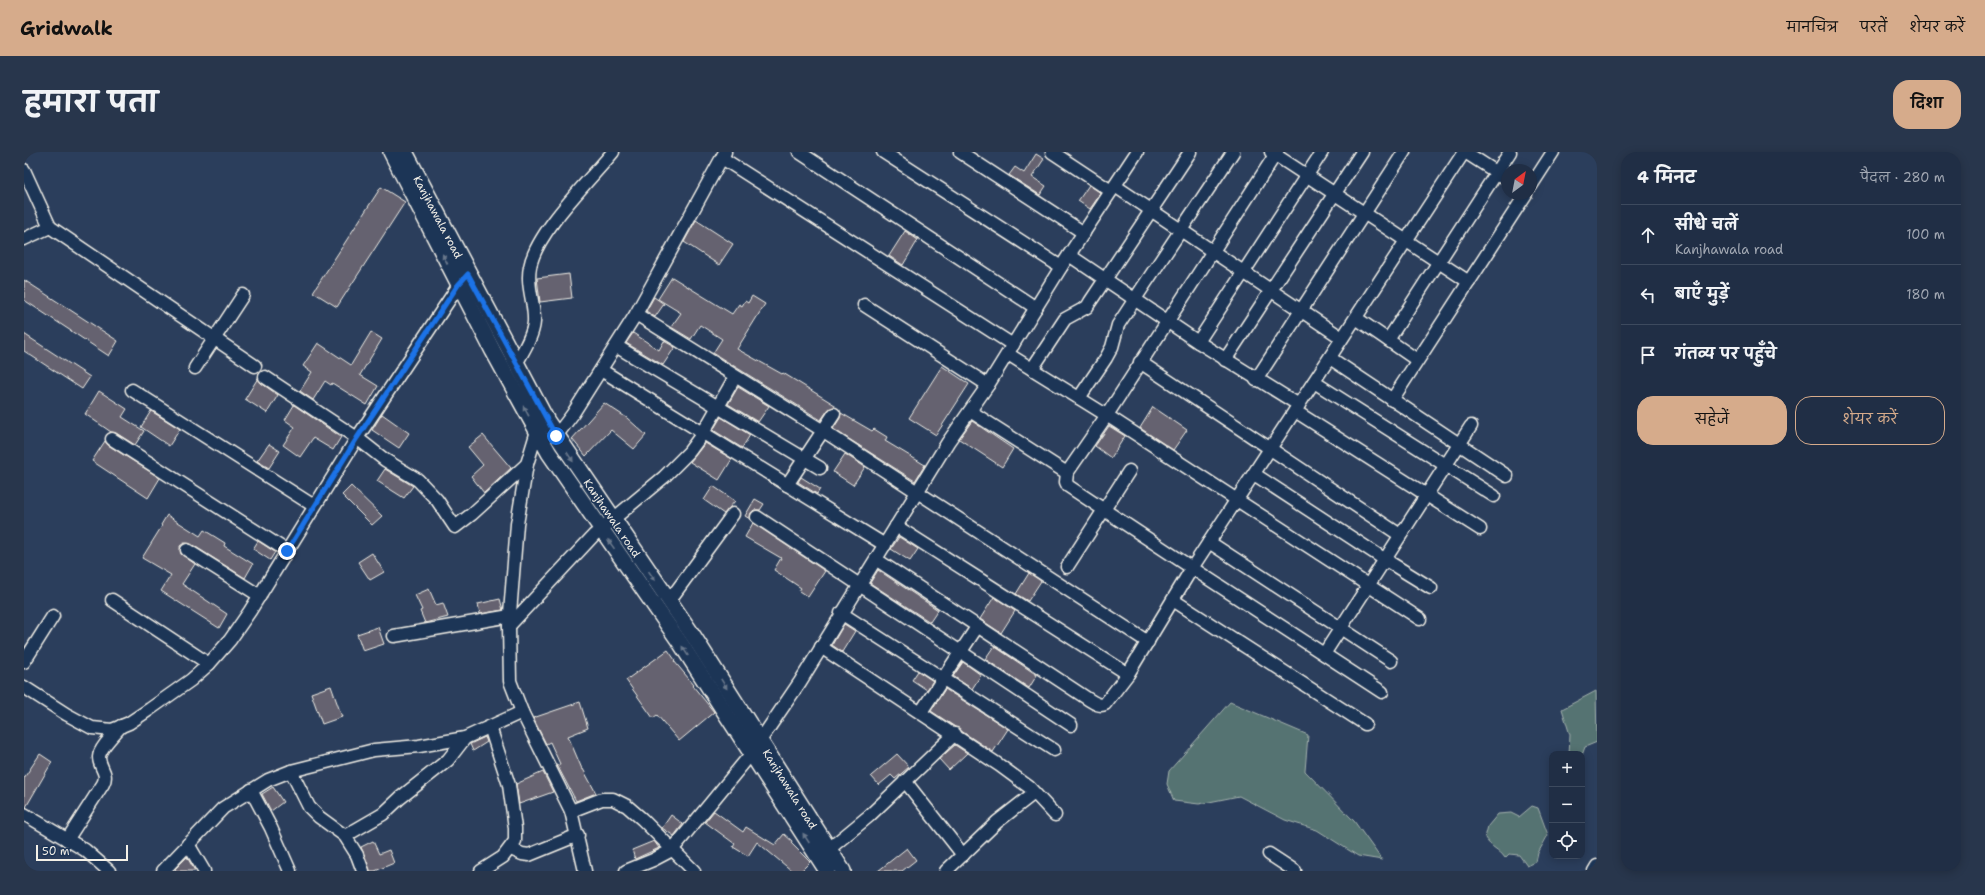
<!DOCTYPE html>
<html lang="hi">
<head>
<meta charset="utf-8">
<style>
  :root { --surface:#202e45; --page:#28364c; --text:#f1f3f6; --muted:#a2a8b3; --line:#3d4a5e; --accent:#d6ab8b }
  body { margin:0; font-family:"Shantell Sans","Playpen Sans Deva",sans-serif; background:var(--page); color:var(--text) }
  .controls { position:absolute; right:12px; bottom:12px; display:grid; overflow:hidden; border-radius:8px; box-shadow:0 2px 10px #0003 }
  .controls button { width:36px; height:36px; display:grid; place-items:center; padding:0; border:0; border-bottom:1px solid var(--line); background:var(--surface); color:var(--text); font:20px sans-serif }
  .compass { position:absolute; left:1477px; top:12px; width:36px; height:36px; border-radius:50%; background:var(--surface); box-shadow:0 2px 10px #0003; rotate:32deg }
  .scale { position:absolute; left:12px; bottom:10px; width:92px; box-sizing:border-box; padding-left:4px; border:2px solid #f4f1e8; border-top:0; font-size:11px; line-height:14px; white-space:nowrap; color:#f4f1e8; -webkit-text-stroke:3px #1d3557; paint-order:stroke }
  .stop { position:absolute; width:12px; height:12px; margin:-9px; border:3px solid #1a73e8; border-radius:50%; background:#fff }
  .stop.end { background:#1a73e8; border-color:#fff; box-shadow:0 1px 4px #0008 }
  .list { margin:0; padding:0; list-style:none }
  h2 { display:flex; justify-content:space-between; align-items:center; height:52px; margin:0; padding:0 16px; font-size:17px }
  h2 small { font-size:13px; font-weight:400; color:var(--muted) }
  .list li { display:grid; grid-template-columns:26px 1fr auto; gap:12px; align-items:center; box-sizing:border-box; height:60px; padding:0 16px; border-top:1px solid var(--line) }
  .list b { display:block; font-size:15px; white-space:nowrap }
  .list p { margin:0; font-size:13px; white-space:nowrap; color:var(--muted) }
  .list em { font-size:13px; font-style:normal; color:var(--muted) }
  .actions { display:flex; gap:8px; padding:12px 16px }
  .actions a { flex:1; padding:9px 0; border:1px solid var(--accent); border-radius:16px; text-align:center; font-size:14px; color:var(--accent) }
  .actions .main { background:var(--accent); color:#111 }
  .icon { flex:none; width:22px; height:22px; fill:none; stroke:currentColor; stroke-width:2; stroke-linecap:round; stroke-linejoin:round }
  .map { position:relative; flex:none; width:1573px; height:719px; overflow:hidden; border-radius:16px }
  header { display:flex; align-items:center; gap:24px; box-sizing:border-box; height:56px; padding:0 20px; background:var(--accent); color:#111 }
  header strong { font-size:19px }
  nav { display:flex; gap:22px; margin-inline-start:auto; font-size:14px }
  .intro { display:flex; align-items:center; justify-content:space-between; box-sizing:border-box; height:96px; padding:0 24px }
  h1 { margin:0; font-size:28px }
  .button { padding:10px 18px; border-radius:16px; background:var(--accent); color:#111; font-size:14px; font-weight:700 }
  main { display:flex; gap:24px; padding:0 24px }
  aside { flex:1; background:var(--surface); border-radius:16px; box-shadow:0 2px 10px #0003 }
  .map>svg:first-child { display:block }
  .green { fill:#557372; stroke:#a4b2ad }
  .building { fill:#656270; stroke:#f4f1e8 }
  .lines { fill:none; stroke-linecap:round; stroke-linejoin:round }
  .minor-casing { stroke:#f4f1e8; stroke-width:15 }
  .major-casing { stroke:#f4f1e8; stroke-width:18 }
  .minor { stroke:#1d3557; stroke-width:12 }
  .major { stroke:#1d3557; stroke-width:15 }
  .oneway { fill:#68778a }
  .route { stroke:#1a73e8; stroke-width:5 }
  .labels { text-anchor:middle; stroke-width:3; stroke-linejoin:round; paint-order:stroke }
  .street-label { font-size:11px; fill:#f4f1e8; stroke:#1d3557 }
</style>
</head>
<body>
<header>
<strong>Gridwalk</strong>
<nav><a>मानचित्र</a><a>परतें</a><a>शेयर करें</a></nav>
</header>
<div class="intro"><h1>हमारा पता</h1><a class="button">दिशा</a></div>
<main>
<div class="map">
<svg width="1573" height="719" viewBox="0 0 1573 719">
  <rect width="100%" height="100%" fill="#2b3e5c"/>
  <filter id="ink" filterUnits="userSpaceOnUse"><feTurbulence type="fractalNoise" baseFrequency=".025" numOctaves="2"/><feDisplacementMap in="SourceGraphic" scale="8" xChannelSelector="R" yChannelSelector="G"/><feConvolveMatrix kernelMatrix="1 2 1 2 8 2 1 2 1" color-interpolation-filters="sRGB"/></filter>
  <g filter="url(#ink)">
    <!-- green -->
    <g class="green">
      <path d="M 1572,539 L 1573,590 L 1561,595 L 1558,603 L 1545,602 L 1546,583 L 1538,557 Z"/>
      <path d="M 1206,550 L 1284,583 L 1281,619 L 1330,669 L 1358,708 L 1334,704 L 1293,678 L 1261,668 L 1215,644 L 1175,652 L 1150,649 L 1143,632 L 1145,619 Z"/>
      <path d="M 1508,654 L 1514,656 L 1524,683 L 1514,701 L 1512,710 L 1503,714 L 1495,703 L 1485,702 L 1481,706 C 1475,697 1467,696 1461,686 L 1464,674 L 1474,662 L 1487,661 L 1495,665 Z"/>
    </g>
    <!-- building -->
    <g class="building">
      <path d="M 1012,2 L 1020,7 L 1008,25 L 1022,34 L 1016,43 L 985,23 L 991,15 L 1000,21 Z"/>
      <path d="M 1065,33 L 1077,41 L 1066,57 L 1054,49 Z"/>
      <path d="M 357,35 L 381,50 L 313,155 L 289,140 Z"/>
      <path d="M 672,68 L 709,92 L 695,113 L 660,90 Z"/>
      <path d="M 881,79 L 894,88 L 879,113 L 865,104 Z"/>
      <path d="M 545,122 L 548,146 L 516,150 L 513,126 Z"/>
      <path d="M 648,125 L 708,162 L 715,152 L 718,154 L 721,149 L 724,151 L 728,144 L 741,152 L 713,197 L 758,222 L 759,221 L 811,253 L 810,255 L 804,258 L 797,268 L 689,201 L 698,187 L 676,173 L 667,187 L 647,175 L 657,161 L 634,147 Z"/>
      <path d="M 0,128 L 94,189 L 85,204 L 0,148 Z"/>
      <path d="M 630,145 L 640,152 L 631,165 L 622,159 Z"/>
      <path d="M 347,180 L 358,187 L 336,223 L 354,234 L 343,253 L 308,231 L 307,233 L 301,229 L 289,248 L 276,239 L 288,220 L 279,214 L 294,191 L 327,213 Z"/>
      <path d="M 609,181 L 635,198 L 640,189 L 651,195 L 639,213 L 602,191 Z"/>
      <path d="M 0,182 L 66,225 L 58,237 L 0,199 Z"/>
      <path d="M 918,214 L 945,232 L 912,283 L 885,266 Z"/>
      <path d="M 234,226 L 237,231 L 254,243 L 243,261 L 221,247 Z"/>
      <path d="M 714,235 L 745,254 L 734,270 L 704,252 Z"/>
      <path d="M 75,239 L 103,257 L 98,265 L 120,279 L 111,293 L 92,281 L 87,280 L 61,262 Z"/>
      <path d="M 580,251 L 603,266 L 622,283 L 610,297 L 587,278 L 562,304 L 548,287 Z"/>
      <path d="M 270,253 L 317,285 L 309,298 L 289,286 L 276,305 L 259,293 L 271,275 L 261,268 Z"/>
      <path d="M 1129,255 L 1163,278 L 1149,298 L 1116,276 Z"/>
      <path d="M 127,259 L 156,277 L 145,294 L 117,275 Z"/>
      <path d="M 817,261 L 848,279 L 850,277 L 863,285 L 861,289 L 901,313 L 891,329 L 809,277 L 816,266 Z"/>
      <path d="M 358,262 L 385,281 L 375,296 L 348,278 Z"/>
      <path d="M 697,265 L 726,283 L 718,296 L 689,278 Z"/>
      <path d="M 948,269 L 989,297 L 978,315 L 935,287 Z"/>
      <path d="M 1085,274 L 1101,284 L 1087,306 L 1071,294 Z"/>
      <path d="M 459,283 L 487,316 L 460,341 L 447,324 L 459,313 L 444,295 Z"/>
      <path d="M 81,289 L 84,293 L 136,326 L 124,346 L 68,309 Z"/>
      <path d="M 681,291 L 708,307 L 695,328 L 666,310 Z"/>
      <path d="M 245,292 L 256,299 L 245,316 L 233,309 Z"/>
      <path d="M 821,302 L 841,315 L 829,333 L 809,320 Z"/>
      <path d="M 361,317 L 389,334 L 380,346 L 353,329 Z"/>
      <path d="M 777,325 L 796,337 L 793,342 L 774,330 Z"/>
      <path d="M 327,334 L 358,364 L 348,373 L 318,343 Z"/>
      <path d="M 689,334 L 711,349 L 700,362 L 680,348 Z"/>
      <path d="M 731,347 L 740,352 L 736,358 L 730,358 L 727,361 L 726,367 L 721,364 Z"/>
      <path d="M 143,363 L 176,384 L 180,378 L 201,391 L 200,394 L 229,412 L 221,426 L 167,392 L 160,391 L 156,394 L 157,402 L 171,412 L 158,432 L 203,462 L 195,476 L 137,439 L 147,423 L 118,406 L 138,374 L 137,373 Z"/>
      <path d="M 729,371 L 801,419 L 784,445 L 775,439 L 777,436 L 750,418 L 757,406 L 721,385 Z"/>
      <path d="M 875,385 L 894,397 L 886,409 L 867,397 Z"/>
      <path d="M 234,389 L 251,400 L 246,408 L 229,397 Z"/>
      <path d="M 348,401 L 360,420 L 346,428 L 334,410 Z"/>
      <path d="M 854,418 L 914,458 L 906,470 L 846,431 Z"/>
      <path d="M 1005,421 L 1017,429 L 1004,449 L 992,442 Z"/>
      <path d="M 405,437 L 412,453 L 419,451 L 424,465 L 401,471 L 396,459 L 398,458 L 391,443 Z"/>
      <path d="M 970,445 L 991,459 L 977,481 L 956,467 Z"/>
      <path d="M 476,447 L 479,458 L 456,462 L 454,452 Z"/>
      <path d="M 820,472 L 831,479 L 818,500 L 808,493 Z"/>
      <path d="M 354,475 L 360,492 L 339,499 L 333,482 Z"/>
      <path d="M 970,494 L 1013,523 L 1005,536 L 961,507 Z"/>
      <path d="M 644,498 L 651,508 L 650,509 L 670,533 L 669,534 L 690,560 L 655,589 L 633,563 L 629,566 L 602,528 Z"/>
      <path d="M 939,510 L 957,523 L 948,537 L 929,524 Z"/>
      <path d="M 894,519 L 909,529 L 903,538 L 888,528 Z"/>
      <path d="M 307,534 L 318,565 L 298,572 L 287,541 Z"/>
      <path d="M 921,537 L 984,577 L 969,600 L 907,559 Z"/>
      <path d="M 556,550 L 564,576 L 544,584 L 558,617 L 559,617 L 572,641 L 552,649 L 533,613 L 536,612 L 526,590 L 522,592 L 509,566 Z"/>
      <path d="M 461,585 L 463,590 L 449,599 L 446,592 Z"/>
      <path d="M 931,593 L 943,601 L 925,618 L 915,607 Z"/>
      <path d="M 16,602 L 28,610 L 2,655 L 0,655 L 0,626 Z"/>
      <path d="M 873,602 L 885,615 L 871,627 L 867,623 L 855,633 L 847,624 Z"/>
      <path d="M 519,620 L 529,640 L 495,652 L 492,632 Z"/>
      <path d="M 249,635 L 259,650 L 247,659 L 238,642 Z"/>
      <path d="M 690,659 L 719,680 L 722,675 L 751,693 L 760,682 L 768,689 L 767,691 L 786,710 L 777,719 L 768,719 L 733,690 L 724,704 L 709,695 L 711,692 L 681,670 Z"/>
      <path d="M 647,663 L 659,672 L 650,684 L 638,676 Z"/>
      <path d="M 349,689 L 355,702 L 365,698 L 370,711 L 351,719 L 346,719 L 337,695 Z"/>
      <path d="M 630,689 L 635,696 L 611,707 L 608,698 Z"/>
      <path d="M 883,696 L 892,708 L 878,719 L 854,719 Z"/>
      <path d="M 163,705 L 171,719 L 153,719 L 151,717 Z"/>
    </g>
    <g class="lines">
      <defs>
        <g id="minor">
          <path d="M 775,0 L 1012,156"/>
          <path d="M 859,0 L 1037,115"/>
          <path d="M 936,0 L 1060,81"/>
          <path d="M 1028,0 L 1087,39"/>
          <path d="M 1247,0 L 1445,130"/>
          <path d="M 1253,0 L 1083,263 L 1043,321 L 1042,330 L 1044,334 L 1168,416 L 1358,540"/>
          <path d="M 1441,0 L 1483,27"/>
          <path d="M 698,6 L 989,193"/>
          <path d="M 0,18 L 26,75 L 231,214"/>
          <path d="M 1091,34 L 1318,186"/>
          <path d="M 1507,34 L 1529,0"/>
          <path d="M 0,87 L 26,75"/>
          <path d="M 1045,103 L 1174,190 L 1275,253"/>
          <path d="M 840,153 L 964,233"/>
          <path d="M 612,162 L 801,280 L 1124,490"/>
          <path d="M 1332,166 L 1393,208"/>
          <path d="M 1364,188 L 1486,0"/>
          <path d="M 1174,190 L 1298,0"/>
          <path d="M 592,194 L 796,316"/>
          <path d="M 984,202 L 1087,266 L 1396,467"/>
          <path d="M 1306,206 L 1483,324"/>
          <path d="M 1201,208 L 1338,0"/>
          <path d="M 1116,210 L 1376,383"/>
          <path d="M 492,212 C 499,199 509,184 510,170 C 511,151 502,134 506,115 C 512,80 566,28 589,0"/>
          <path d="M 171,216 L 219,143"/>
          <path d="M 1008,217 L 1041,167 L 1063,155 L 1066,150 L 1166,0"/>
          <path d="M 577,218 L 861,393"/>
          <path d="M 241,225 L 333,286 L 361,308 L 394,328 L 413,348 L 431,375 L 448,362 L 503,312"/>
          <path d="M 1232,228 L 1380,0"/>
          <path d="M 1290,230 L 1470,344"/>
          <path d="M 108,238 L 290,354"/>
          <path d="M 1055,246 L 1082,206 L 1088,195 L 1094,173 L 1111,147 L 1209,0"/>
          <path d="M 1368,248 L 1502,42"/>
          <path d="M 946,259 L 1043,321"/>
          <path d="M 1271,259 L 1456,377"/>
          <path d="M 513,279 L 503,312 L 493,372 L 485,474 L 486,529 L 498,560 L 547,659 L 561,719"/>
          <path d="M 532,284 L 548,263 L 612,162 L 701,0"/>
          <path d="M 88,287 L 263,399"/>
          <path d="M 1230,322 L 1360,407 L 1407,436"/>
          <path d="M 763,333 L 810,262"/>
          <path d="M 733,365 L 1047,573"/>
          <path d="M 872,374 L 1104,522"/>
          <path d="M 1185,390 L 1367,509"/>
          <path d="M 163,398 L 236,444"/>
          <path d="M 853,408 L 1064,547 C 1069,550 1075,555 1081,552 L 1104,522 L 1168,416 L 1440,0"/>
          <path d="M 1043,415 L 1105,319"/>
          <path d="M 88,448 L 185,512"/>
          <path d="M 1149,448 L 1341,572"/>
          <path d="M 645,449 L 709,362"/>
          <path d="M 817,461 L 1030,598"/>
          <path d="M 485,474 L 570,383 L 640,325 L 665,300 L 679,281 L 711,225"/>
          <path d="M 370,484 L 486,464"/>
          <path d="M 797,495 L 975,613 L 1005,635 L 1031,663"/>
          <path d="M 1300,502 L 1447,274"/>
          <path d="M 0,510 L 29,464"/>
          <path d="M 0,535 L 42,562 L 68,576 L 88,578 L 105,571 L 126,557 L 167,528 L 185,512 L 206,488 L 226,459 L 333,286 L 439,127"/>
          <path d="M 897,560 L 953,475"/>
          <path d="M 267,619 L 285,655 L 295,665 L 321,684 L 333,703 L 339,719"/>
          <path d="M 881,629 L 939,703"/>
          <path d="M 227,638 L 247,676 L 266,719"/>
          <path d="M 547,659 L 578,647 L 589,647 L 603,654 L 618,667 L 670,719"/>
          <path d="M 0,662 L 61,698 L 85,719"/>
          <path d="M 321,684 L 359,662 L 376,646 L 424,608 L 441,586"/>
          <path d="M 43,688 L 79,632 C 85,621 75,616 75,605 C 75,597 91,581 97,574"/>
          <path d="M 164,692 L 180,719"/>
          <path d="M 487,697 L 498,702 L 505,703 L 554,683"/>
          <path d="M 805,697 L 845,664 L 931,582"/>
          <path d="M 1245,702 L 1271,719"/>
          <path d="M 139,719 L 199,656 L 244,628 L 267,619 L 350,598 L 395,594 L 441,586 L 498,560"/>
          <path d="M 457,719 L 479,705 L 491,689 L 491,676 L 485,633 L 466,575"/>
          <path d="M 602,719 L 629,708 L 648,698 L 727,602 L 776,530 L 924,290 L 964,233 L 1037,115 L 1113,0"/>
          <path d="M 922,719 L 973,670 L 1010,641"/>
          <path d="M 1570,719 L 1573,714"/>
        </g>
        <g id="major">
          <path d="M 367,0 L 469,199 L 525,301 L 657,492 L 803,719"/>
          <path d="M 381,0 L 523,269 L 670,485 L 819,719"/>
        </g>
      </defs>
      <!-- minor casing -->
      <use href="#minor" class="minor-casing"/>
      <!-- major casing -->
      <use href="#major" class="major-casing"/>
      <!-- minor -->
      <use href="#minor" class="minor"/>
      <!-- major -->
      <use href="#major" class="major"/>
    </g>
    <!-- one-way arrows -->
    <defs><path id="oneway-solid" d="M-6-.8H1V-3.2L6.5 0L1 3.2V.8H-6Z"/></defs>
    <g class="oneway">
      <use href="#oneway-solid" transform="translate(421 107) rotate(-117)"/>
      <use href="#oneway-solid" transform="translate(502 259) rotate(-119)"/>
      <use href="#oneway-solid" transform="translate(546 305) rotate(56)"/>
      <use href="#oneway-solid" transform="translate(587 392) rotate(-125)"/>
      <use href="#oneway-solid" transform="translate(628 424) rotate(55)"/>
      <use href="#oneway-solid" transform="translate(661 499) rotate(-123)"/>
      <use href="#oneway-solid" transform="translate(700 532) rotate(58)"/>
      <use href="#oneway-solid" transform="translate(782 686) rotate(-123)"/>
    </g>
  </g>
  <g class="lines" filter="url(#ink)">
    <!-- route -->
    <path class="route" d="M 263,399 L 333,286 L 434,133 L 444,122 L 532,284"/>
  </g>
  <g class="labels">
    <!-- street labels -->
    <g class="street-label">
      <text transform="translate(414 65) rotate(62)" y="4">Kanjhawala road</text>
      <text transform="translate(588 366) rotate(56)" y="4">Kanjhawala road</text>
      <text transform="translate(766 637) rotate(58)" y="4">Kanjhawala road</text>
    </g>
  </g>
</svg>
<div class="controls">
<button>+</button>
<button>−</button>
<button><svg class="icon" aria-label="locate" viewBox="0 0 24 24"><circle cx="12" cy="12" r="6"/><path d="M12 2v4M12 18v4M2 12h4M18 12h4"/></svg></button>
</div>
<svg class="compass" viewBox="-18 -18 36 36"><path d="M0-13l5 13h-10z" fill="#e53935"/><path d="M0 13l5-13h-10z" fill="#a2a8b3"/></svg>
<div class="scale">50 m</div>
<div class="stop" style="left:532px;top:284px"></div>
<div class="stop end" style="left:263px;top:399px"></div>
</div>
<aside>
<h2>4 मिनट<small>पैदल · 280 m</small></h2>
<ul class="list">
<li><svg class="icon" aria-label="ahead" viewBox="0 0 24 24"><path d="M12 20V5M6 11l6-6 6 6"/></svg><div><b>सीधे चलें</b><p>Kanjhawala road</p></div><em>100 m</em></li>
<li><svg class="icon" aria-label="left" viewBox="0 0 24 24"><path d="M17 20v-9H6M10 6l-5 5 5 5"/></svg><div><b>बाएँ मुड़ें</b></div><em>180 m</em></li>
<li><svg class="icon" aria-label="arrive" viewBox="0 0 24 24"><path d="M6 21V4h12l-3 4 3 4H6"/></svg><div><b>गंतव्य पर पहुँचे</b></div></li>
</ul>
<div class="actions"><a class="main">सहेजें</a><a>शेयर करें</a></div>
</aside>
</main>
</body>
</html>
